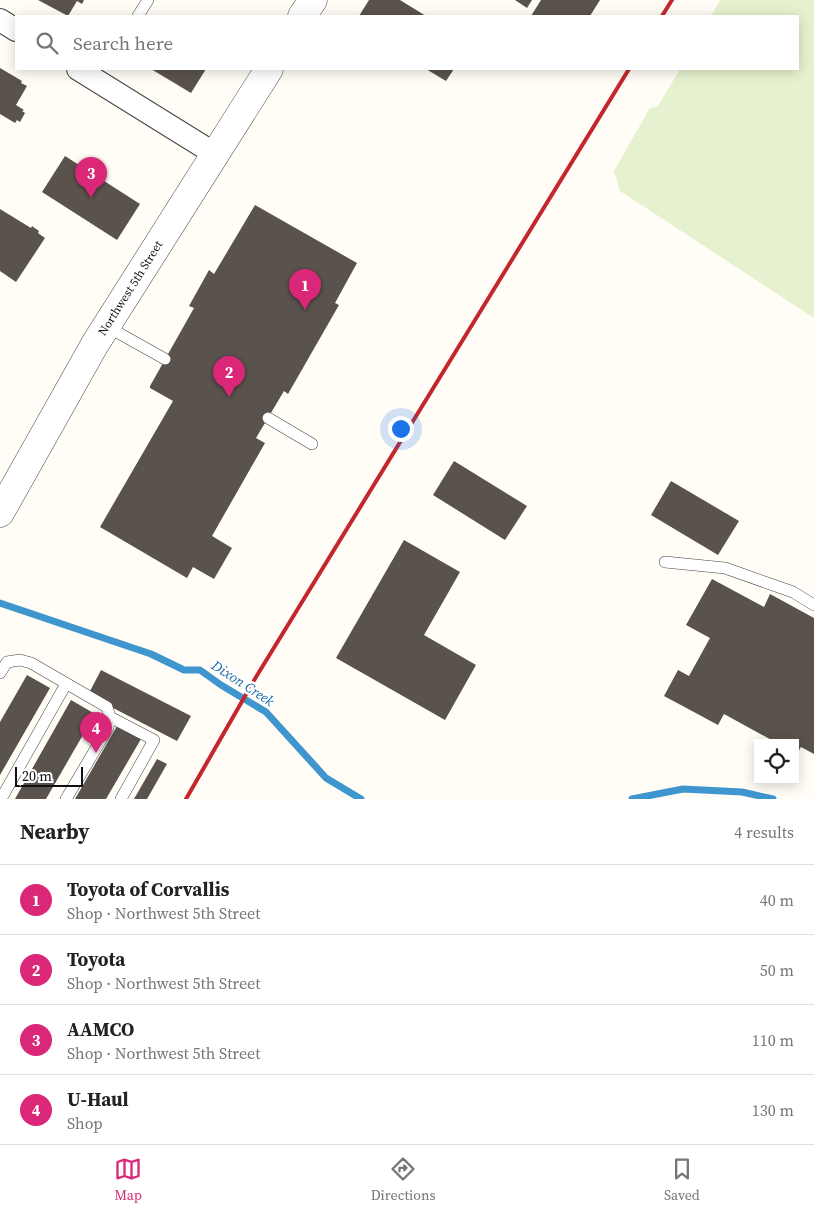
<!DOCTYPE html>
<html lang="en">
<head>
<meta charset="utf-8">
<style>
  :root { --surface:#fff; --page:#f2f2f2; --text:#222; --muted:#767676; --line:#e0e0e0; --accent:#db2777 }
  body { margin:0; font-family:"Source Serif 4",serif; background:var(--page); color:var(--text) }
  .controls { position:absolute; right:15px; bottom:15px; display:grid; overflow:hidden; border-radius:0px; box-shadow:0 2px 12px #0003 }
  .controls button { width:45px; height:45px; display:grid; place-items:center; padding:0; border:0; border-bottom:1px solid var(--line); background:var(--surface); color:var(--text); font:25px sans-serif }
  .scale { position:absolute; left:15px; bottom:12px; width:68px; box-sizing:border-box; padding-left:5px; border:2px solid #111; border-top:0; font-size:14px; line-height:18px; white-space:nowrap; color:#111; -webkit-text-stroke:4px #fff; paint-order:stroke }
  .you { position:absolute; left:400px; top:428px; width:18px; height:18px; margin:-12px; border:4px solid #fff; border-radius:50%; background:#1a73e8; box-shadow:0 0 0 8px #1a73e833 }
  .badge { display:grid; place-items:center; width:32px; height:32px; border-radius:50%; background:var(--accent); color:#fff; font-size:16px; font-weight:700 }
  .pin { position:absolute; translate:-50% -41px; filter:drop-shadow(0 1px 2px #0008) }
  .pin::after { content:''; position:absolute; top:26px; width:18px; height:15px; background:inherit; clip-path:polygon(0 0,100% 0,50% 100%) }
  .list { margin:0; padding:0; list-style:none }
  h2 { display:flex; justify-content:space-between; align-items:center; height:65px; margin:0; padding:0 20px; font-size:21px }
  h2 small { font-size:16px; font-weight:400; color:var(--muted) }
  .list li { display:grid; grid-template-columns:32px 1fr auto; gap:15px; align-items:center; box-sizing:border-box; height:70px; padding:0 20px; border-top:1px solid var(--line) }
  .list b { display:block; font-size:19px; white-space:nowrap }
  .list p { margin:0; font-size:16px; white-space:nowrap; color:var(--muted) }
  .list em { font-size:16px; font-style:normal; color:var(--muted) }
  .icon { flex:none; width:28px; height:28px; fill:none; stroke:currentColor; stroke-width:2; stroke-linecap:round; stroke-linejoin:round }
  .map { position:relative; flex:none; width:814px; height:799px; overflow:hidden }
  .search { position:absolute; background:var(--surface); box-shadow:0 2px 12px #0003; left:15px; right:15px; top:15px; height:55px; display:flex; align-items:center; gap:12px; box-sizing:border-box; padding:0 18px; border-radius:0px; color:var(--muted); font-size:19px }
  .sheet { height:345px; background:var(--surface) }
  nav { display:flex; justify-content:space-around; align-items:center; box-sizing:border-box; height:70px; border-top:1px solid var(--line); background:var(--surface); font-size:14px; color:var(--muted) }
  nav a { display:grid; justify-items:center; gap:2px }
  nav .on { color:var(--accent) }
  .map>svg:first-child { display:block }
  .pitch { fill:#e6f2cf }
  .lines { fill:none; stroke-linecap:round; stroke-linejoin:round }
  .stream { stroke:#3f96cf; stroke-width:7 }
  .building { fill:#5a524d }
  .service-casing { stroke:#444; stroke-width:12 }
  .minor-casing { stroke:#444; stroke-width:24 }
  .tertiary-casing { stroke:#444; stroke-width:29 }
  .service { stroke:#fff; stroke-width:11 }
  .minor { stroke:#fff; stroke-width:22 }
  .tertiary { stroke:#fff; stroke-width:28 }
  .rail { stroke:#c4262e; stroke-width:4 }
  .labels { text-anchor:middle; stroke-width:5; stroke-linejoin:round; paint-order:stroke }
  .street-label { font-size:12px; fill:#111; stroke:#fff }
  .water-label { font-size:14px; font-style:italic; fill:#1768a6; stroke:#fff }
</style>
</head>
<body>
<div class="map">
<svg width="814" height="799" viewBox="0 0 814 799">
  <rect width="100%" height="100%" fill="#fffdf5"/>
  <!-- pitch -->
  <path class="pitch" d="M 720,0 L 814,0 L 814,318 L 620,191 L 614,171 L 650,108 L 658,106 L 680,69 L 798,69 L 798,16 L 711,16 Z"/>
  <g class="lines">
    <!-- stream -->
    <g class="stream">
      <path d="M 0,603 L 151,654 L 184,670 L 200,670 L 221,685 L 266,712 L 326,778 L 361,799"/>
      <path d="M 632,799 L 683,789 L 742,792 L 773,799"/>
    </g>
  </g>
  <!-- building -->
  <g class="building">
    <path d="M 38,0 L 84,0 L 82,4 L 77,1 L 68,16 Z"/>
    <path d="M 369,0 L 400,0 L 426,16 L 359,16 Z"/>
    <path d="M 515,0 L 532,0 L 527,8 Z"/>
    <path d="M 541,0 L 600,0 L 590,16 L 531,16 Z"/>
    <path d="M 0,68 L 22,81 L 21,83 L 27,86 L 16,105 L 24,110 L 22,111 L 25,113 L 20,122 L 17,120 L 15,123 L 0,114 Z"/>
    <path d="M 151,69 L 206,69 L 191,93 Z"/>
    <path d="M 426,69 L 454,69 L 446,81 Z"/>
    <path d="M 65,156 L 140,204 L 117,240 L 42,192 Z"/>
    <path d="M 255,205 L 357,263 L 335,303 L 339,305 L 288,394 L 284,391 L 256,438 L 265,443 L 212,536 L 232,548 L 214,579 L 193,567 L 187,578 L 100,527 L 173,401 L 150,388 L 150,386 L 194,308 L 189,306 L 209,270 L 214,274 Z"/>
    <path d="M 0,209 L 31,228 L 32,226 L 39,231 L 38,233 L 45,238 L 16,282 L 0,271 Z"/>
    <path d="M 454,461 L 527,506 L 505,540 L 433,495 Z"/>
    <path d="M 671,481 L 739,521 L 718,555 L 651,515 Z"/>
    <path d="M 404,540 L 460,572 L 424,635 L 476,665 L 445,720 L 336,658 Z"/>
    <path d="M 712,579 L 764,607 L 770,594 L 814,618 L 814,754 L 801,747 L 797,754 L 795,753 L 795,743 L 777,743 L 724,714 L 718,725 L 664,696 L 678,670 L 689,676 L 710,638 L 686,625 Z"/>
    <path d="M 101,670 L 191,716 L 177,741 L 88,695 Z"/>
    <path d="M 27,675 L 50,688 L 0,775 L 0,722 Z"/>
    <path d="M 71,700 L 95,714 L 46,799 L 15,799 Z"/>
    <path d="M 117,726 L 141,739 L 106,799 L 75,799 Z"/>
    <path d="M 157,759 L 167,764 L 147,799 L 134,799 Z"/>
  </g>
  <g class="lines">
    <defs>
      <g id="service">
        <path d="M 138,16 L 148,0"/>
        <path d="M 106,326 L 165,359"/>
        <path d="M 268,418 L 312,444"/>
        <path d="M 665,562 L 725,568 L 793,592 L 814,605"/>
        <path d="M 0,673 L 7,662 L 20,660 L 31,663 L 107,707 L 110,717 L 108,728 L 66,799"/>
        <path d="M 110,717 L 154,740 L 121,799"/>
        <path d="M 1,799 L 66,684"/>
      </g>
      <g id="minor">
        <path d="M 0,20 L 16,30"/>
        <path d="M 78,69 L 215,154"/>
      </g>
      <g id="tertiary">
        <path d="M 302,16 L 313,0"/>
        <path id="s1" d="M 0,513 L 95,344 L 269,69"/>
      </g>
    </defs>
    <!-- service casing -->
    <use href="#service" class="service-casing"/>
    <!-- minor casing -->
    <use href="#minor" class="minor-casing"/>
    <!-- tertiary casing -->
    <use href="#tertiary" class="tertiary-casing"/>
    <!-- service -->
    <use href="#service" class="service"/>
    <!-- minor -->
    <use href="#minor" class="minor"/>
    <!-- tertiary -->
    <use href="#tertiary" class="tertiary"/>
    <!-- rail -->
    <g class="rail">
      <path d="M 662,16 L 672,0"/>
      <path d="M 186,799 L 256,677 L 629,69"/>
    </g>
  </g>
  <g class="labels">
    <!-- street labels -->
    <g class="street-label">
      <text dy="4" stroke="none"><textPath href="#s1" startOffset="260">Northwest 5th Street</textPath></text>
    </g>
    <!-- water labels -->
    <g class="water-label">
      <text transform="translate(243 683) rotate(33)" y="5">Dixon Creek</text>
    </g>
  </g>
</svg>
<div class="controls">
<button><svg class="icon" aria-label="locate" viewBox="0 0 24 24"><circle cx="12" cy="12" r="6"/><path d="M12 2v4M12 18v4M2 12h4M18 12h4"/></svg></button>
</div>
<div class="scale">20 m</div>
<div class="you"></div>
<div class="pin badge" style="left:305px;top:310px">1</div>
<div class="pin badge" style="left:229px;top:397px">2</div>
<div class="pin badge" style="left:91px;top:198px">3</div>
<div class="pin badge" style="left:96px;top:753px">4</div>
<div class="search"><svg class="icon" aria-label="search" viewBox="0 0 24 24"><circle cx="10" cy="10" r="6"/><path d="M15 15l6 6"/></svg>Search here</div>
</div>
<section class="sheet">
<h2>Nearby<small>4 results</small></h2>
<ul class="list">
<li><span class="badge">1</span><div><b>Toyota of Corvallis</b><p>Shop · Northwest 5th Street</p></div><em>40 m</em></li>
<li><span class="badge">2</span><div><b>Toyota</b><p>Shop · Northwest 5th Street</p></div><em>50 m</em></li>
<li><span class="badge">3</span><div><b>AAMCO</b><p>Shop · Northwest 5th Street</p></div><em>110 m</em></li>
<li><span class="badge">4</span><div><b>U-Haul</b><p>Shop</p></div><em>130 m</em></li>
</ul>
</section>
<nav>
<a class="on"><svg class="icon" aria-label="map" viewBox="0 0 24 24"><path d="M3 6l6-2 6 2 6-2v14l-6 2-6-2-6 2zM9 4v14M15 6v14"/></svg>Map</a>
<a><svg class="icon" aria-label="directions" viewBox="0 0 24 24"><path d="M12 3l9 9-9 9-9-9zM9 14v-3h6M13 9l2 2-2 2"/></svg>Directions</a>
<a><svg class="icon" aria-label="saved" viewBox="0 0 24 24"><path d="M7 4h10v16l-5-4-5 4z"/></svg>Saved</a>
</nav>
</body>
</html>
